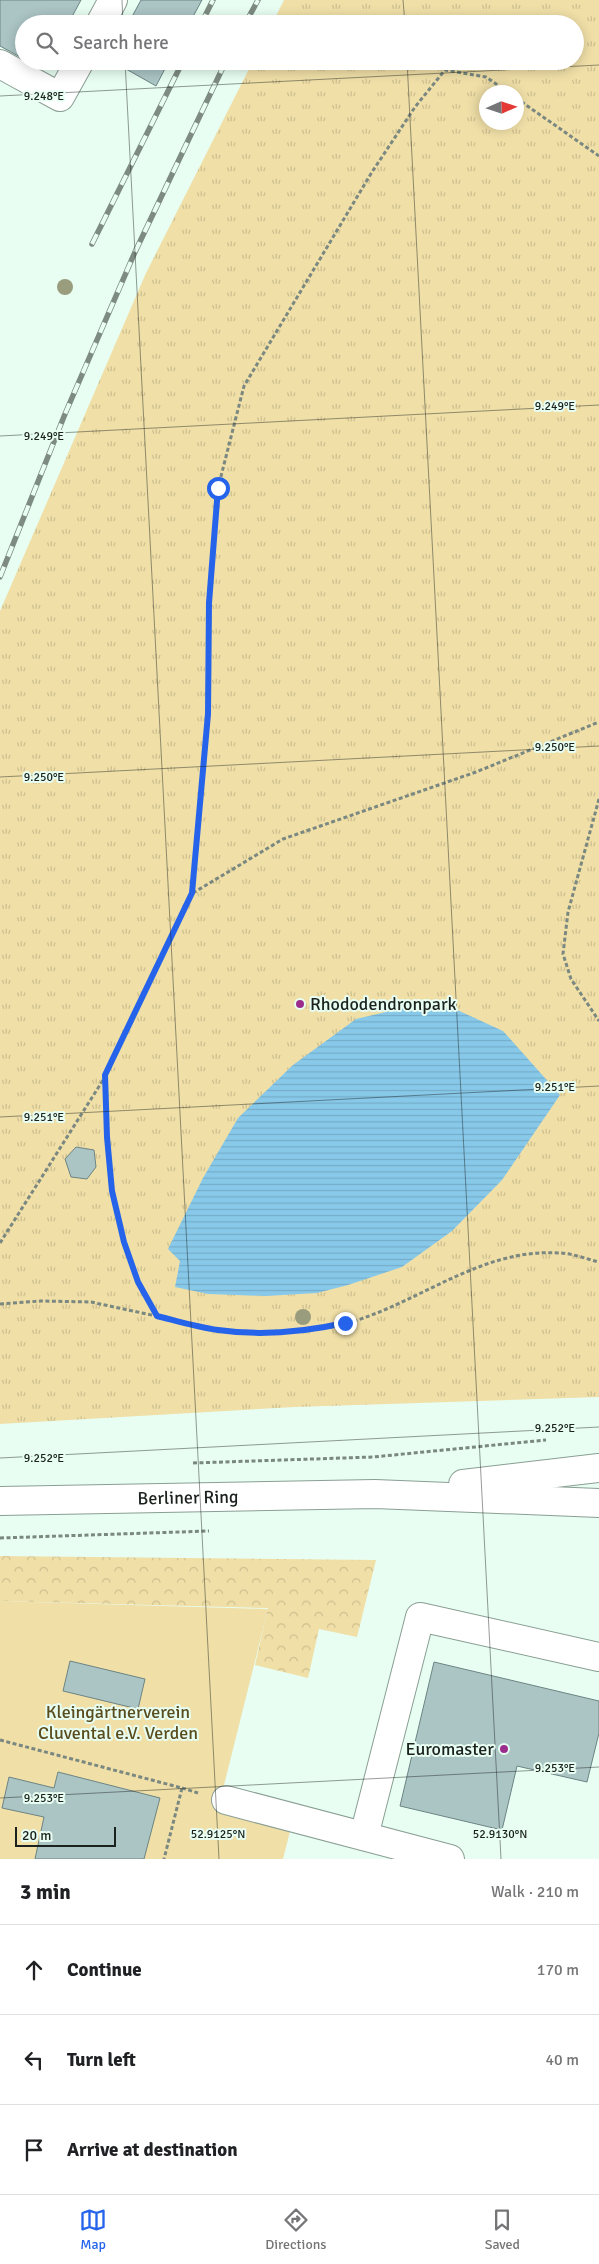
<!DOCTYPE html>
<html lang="en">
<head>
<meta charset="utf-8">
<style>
  :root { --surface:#fff; --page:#f6f6f6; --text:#202124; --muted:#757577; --line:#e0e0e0; --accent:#2563eb }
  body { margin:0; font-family:Signika,sans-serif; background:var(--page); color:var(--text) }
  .compass { position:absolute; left:479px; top:85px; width:45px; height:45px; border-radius:50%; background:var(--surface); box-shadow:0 2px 12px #0003; rotate:87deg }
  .scale { position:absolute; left:15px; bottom:12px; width:101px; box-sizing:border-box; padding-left:5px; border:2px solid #1b221e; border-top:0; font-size:14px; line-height:18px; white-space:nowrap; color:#1b221e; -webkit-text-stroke:4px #e8fef2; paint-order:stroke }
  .stop { position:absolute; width:15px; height:15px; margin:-11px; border:4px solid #2563eb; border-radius:50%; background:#fff }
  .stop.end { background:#2563eb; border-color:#fff; box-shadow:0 1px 5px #0008 }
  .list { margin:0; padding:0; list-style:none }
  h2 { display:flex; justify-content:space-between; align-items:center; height:65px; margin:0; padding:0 20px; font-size:21px }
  h2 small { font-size:16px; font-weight:400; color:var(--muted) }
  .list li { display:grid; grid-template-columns:32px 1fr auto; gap:15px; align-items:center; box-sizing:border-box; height:90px; padding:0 20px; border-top:1px solid var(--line) }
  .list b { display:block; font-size:19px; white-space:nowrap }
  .list em { font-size:16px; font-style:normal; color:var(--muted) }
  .icon { flex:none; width:28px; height:28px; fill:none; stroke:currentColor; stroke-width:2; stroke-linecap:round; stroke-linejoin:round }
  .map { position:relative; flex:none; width:599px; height:1859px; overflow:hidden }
  .search { position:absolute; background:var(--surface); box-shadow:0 2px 12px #0003; left:15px; right:15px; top:15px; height:55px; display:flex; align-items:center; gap:12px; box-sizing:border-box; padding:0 18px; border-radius:28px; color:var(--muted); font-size:19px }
  .sheet { height:335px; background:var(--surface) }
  nav { display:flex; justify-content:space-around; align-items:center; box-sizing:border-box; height:70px; border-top:1px solid var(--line); background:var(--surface); font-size:14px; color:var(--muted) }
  nav a { display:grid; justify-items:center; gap:2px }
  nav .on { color:var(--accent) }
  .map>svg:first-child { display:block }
  .green { fill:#f0dfa7 }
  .forest { fill:url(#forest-crowns) }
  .park { fill:url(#park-tufts); fill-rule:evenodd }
  .water { fill:url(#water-rules) }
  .building { fill:#abc4c4; stroke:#6c8484 }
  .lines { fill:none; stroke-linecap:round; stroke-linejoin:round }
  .minor-casing { stroke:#8a9e93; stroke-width:30 }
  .path { stroke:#7a8881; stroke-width:3; stroke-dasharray:4 2.5; stroke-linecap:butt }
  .minor { stroke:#fff; stroke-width:28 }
  .rail-casing { stroke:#7d8b83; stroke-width:5.5 }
  .rail { stroke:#e8fef2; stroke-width:4; stroke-dasharray:11; stroke-linecap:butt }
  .tree { fill:#999c7d }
  .route { stroke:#2563eb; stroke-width:6 }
  .ticks { fill:none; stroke:#1b221e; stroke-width:1; stroke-opacity:0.45 }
  .poi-dot { fill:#9c2d8c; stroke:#e8fef2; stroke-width:2 }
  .labels { text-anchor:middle; stroke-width:4; stroke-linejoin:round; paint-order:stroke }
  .poi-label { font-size:18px; fill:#1b221e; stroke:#e8fef2; text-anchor:start }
  .street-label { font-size:18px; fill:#1b221e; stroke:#e8fef2 }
  .park-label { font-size:18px; fill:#594c1d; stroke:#e8fef2 }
  .ticks-label { font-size:12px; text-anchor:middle; fill:#1b221e; stroke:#e8fef2; stroke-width:4; stroke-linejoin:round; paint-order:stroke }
</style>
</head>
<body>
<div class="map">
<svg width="599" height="1859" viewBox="0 0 599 1859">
  <defs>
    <pattern id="forest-crowns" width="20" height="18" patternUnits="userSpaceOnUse" patternTransform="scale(1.25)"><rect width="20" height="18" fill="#f0dfa7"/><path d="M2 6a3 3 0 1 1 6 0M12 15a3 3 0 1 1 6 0" fill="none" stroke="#cdbf8f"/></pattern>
    <pattern id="park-tufts" width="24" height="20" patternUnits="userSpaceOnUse" patternTransform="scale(1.25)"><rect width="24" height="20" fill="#f0dfa7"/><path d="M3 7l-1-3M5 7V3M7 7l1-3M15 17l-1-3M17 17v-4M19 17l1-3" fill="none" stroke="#cdbf8f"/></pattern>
    <pattern id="water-rules" width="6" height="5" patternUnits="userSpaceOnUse" patternTransform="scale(1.25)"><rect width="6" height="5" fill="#88c9ea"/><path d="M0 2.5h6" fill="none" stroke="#75acc8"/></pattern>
  </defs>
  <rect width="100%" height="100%" fill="#e8fef2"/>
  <!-- green -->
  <path class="green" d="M 0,1601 L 268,1609 L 224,1785 L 297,1804 L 283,1859 L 0,1859 Z"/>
  <!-- forest -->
  <path class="forest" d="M 0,1556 L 376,1560 L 357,1637 L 319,1629 L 308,1678 L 255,1665 L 268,1608 L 0,1601 Z"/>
  <!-- park -->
  <path class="park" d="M 284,0 L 599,0 L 599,1397 L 295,1407 L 0,1424 L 0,611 L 146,273 L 253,61 L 575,61 L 575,24 L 272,24 ZM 486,92 L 516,92 L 516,122 L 486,122 Z"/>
  <!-- water -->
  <path class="water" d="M 407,1007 L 455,1009 L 503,1031 L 560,1095 L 502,1180 L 452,1231 L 402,1267 L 348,1285 L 317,1293 L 266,1296 L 208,1294 L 175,1287 L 180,1261 L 168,1249 L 203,1178 L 238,1118 L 293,1065 L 356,1019 Z"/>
  <!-- building -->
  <g class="building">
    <path d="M 0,0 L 81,0 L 68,24 L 24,24 L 24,59 L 0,46 Z"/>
    <path d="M 141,0 L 202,0 L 189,24 L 128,24 Z"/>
    <path d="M 28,61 L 48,61 L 44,69 Z"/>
    <path d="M 112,61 L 169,61 L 156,86 Z"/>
    <path d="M 76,1147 L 94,1150 L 96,1167 L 87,1179 L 71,1177 L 65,1159 Z"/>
    <path d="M 70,1661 L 145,1679 L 138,1709 L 63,1691 Z"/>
    <path d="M 434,1662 L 599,1701 L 599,1733 L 587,1782 L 517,1766 L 502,1830 L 400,1806 Z"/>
    <path d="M 58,1772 L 160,1798 L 144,1859 L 35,1859 L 44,1817 L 2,1808 L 9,1777 L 54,1788 Z"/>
  </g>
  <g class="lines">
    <defs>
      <g id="minor">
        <path d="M 100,24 L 113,0"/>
        <path d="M 0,64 L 60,97 L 80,61"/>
        <path d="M 463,1484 L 599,1468"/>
        <path id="s1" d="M 0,1501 L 375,1494 L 599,1503"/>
        <path d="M 226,1800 L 450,1859"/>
        <path d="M 364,1836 L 420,1617 L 599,1657"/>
      </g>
    </defs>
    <!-- minor casing -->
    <use href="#minor" class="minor-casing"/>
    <!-- path -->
    <g class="path">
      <path d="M 508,92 L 486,77 L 445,70 L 415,107 L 372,172 L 244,386 L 218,488 L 209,603 L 208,714 L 192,893 L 105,1075 L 107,1137 L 111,1191 L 124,1242 L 138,1282 L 157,1316 C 177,1321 199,1328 220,1330 C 261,1334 304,1334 344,1324 C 417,1305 480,1248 558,1253 C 572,1253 586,1259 599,1262"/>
      <path d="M 516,98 L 599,156"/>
      <path d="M 599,799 L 568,912 L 563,954 L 571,979 L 599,1021"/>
      <path d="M 193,893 L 283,839 L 476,772 L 599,722"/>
      <path d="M 0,1243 L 105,1077"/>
      <path d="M 0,1304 L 41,1301 L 91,1302 L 156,1316"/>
      <path d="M 193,1463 L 373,1457 L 546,1440"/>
      <path d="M 0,1538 L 209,1531"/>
      <path d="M 0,1740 L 182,1788 L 164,1859"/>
      <path d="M 182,1788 L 198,1793"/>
    </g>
    <!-- minor -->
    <use href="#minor" class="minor"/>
    <defs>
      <g id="rail">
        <path d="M 201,24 L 213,0"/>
        <path d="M 245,24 L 258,0"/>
        <path d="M 92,244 L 183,61"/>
        <path d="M 0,577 L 65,414 L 135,252 L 226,61"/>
      </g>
    </defs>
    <!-- rail casing -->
    <use href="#rail" class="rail-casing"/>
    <!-- rail -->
    <use href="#rail" class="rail"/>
  </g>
  <!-- trees -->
  <g class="tree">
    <circle cx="65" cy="287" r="8"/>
    <circle cx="303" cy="1317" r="8"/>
  </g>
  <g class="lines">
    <!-- route -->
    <path class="route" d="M 218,488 L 209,603 L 208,714 L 192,893 L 105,1075 L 107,1137 L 112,1191 L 124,1242 L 138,1282 L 157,1316 C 177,1321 197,1327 218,1330 C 260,1336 304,1332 345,1323"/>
  </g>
  <!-- ticks -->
  <path class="ticks" d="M 122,0 L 123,24M 403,0 L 405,24M 125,61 L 219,1859M 407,61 L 501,1859M 0,96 L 599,65M 0,436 L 599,405M 0,777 L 599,746M 0,1117 L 599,1086M 0,1458 L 599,1427M 0,1798 L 599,1767"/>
  <!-- markers -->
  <g class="poi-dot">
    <circle cx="300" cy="1004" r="5"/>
    <circle cx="504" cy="1749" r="5"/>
  </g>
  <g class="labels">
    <!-- poi labels -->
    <g class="poi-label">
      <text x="310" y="1010">Rhododendronpark</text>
      <text x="494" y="1755" text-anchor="end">Euromaster</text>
    </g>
    <!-- street labels -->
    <g class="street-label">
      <text dy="6" stroke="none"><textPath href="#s1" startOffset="188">Berliner Ring</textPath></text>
    </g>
    <!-- park labels -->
    <g class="park-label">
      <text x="118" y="1718">Kleingärtnerverein<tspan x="118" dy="21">Cluvental e.V. Verden</tspan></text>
    </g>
  </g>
  <g class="ticks-label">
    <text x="44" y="100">9.248°E</text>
    <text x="555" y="410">9.249°E</text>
    <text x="44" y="440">9.249°E</text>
    <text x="555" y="751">9.250°E</text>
    <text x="44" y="781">9.250°E</text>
    <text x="555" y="1091">9.251°E</text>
    <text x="44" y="1121">9.251°E</text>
    <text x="555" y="1432">9.252°E</text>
    <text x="44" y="1462">9.252°E</text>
    <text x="555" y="1772">9.253°E</text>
    <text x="44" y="1802">9.253°E</text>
    <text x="218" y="1838">52.9125°N</text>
    <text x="500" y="1838">52.9130°N</text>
  </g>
</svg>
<svg class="compass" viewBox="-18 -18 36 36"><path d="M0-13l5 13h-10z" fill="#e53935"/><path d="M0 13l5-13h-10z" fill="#757577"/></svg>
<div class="scale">20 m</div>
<div class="stop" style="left:218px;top:488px"></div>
<div class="stop end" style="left:345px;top:1323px"></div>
<div class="search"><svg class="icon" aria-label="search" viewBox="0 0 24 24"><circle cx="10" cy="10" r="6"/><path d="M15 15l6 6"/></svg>Search here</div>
</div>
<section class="sheet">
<h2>3 min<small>Walk · 210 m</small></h2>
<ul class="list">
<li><svg class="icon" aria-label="ahead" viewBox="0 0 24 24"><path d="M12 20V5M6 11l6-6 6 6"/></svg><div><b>Continue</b></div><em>170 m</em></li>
<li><svg class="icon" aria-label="left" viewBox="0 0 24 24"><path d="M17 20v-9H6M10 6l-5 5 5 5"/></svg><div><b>Turn left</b></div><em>40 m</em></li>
<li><svg class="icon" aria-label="arrive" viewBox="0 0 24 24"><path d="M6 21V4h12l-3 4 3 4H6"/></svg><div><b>Arrive at destination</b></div></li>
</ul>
</section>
<nav>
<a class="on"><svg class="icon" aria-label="map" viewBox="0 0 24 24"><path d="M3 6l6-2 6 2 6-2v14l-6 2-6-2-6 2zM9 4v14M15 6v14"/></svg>Map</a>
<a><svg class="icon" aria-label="directions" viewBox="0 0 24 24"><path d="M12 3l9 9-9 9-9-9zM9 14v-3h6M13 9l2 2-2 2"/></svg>Directions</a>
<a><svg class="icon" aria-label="saved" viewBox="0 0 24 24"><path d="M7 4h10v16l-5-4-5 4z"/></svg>Saved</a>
</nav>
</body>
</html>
